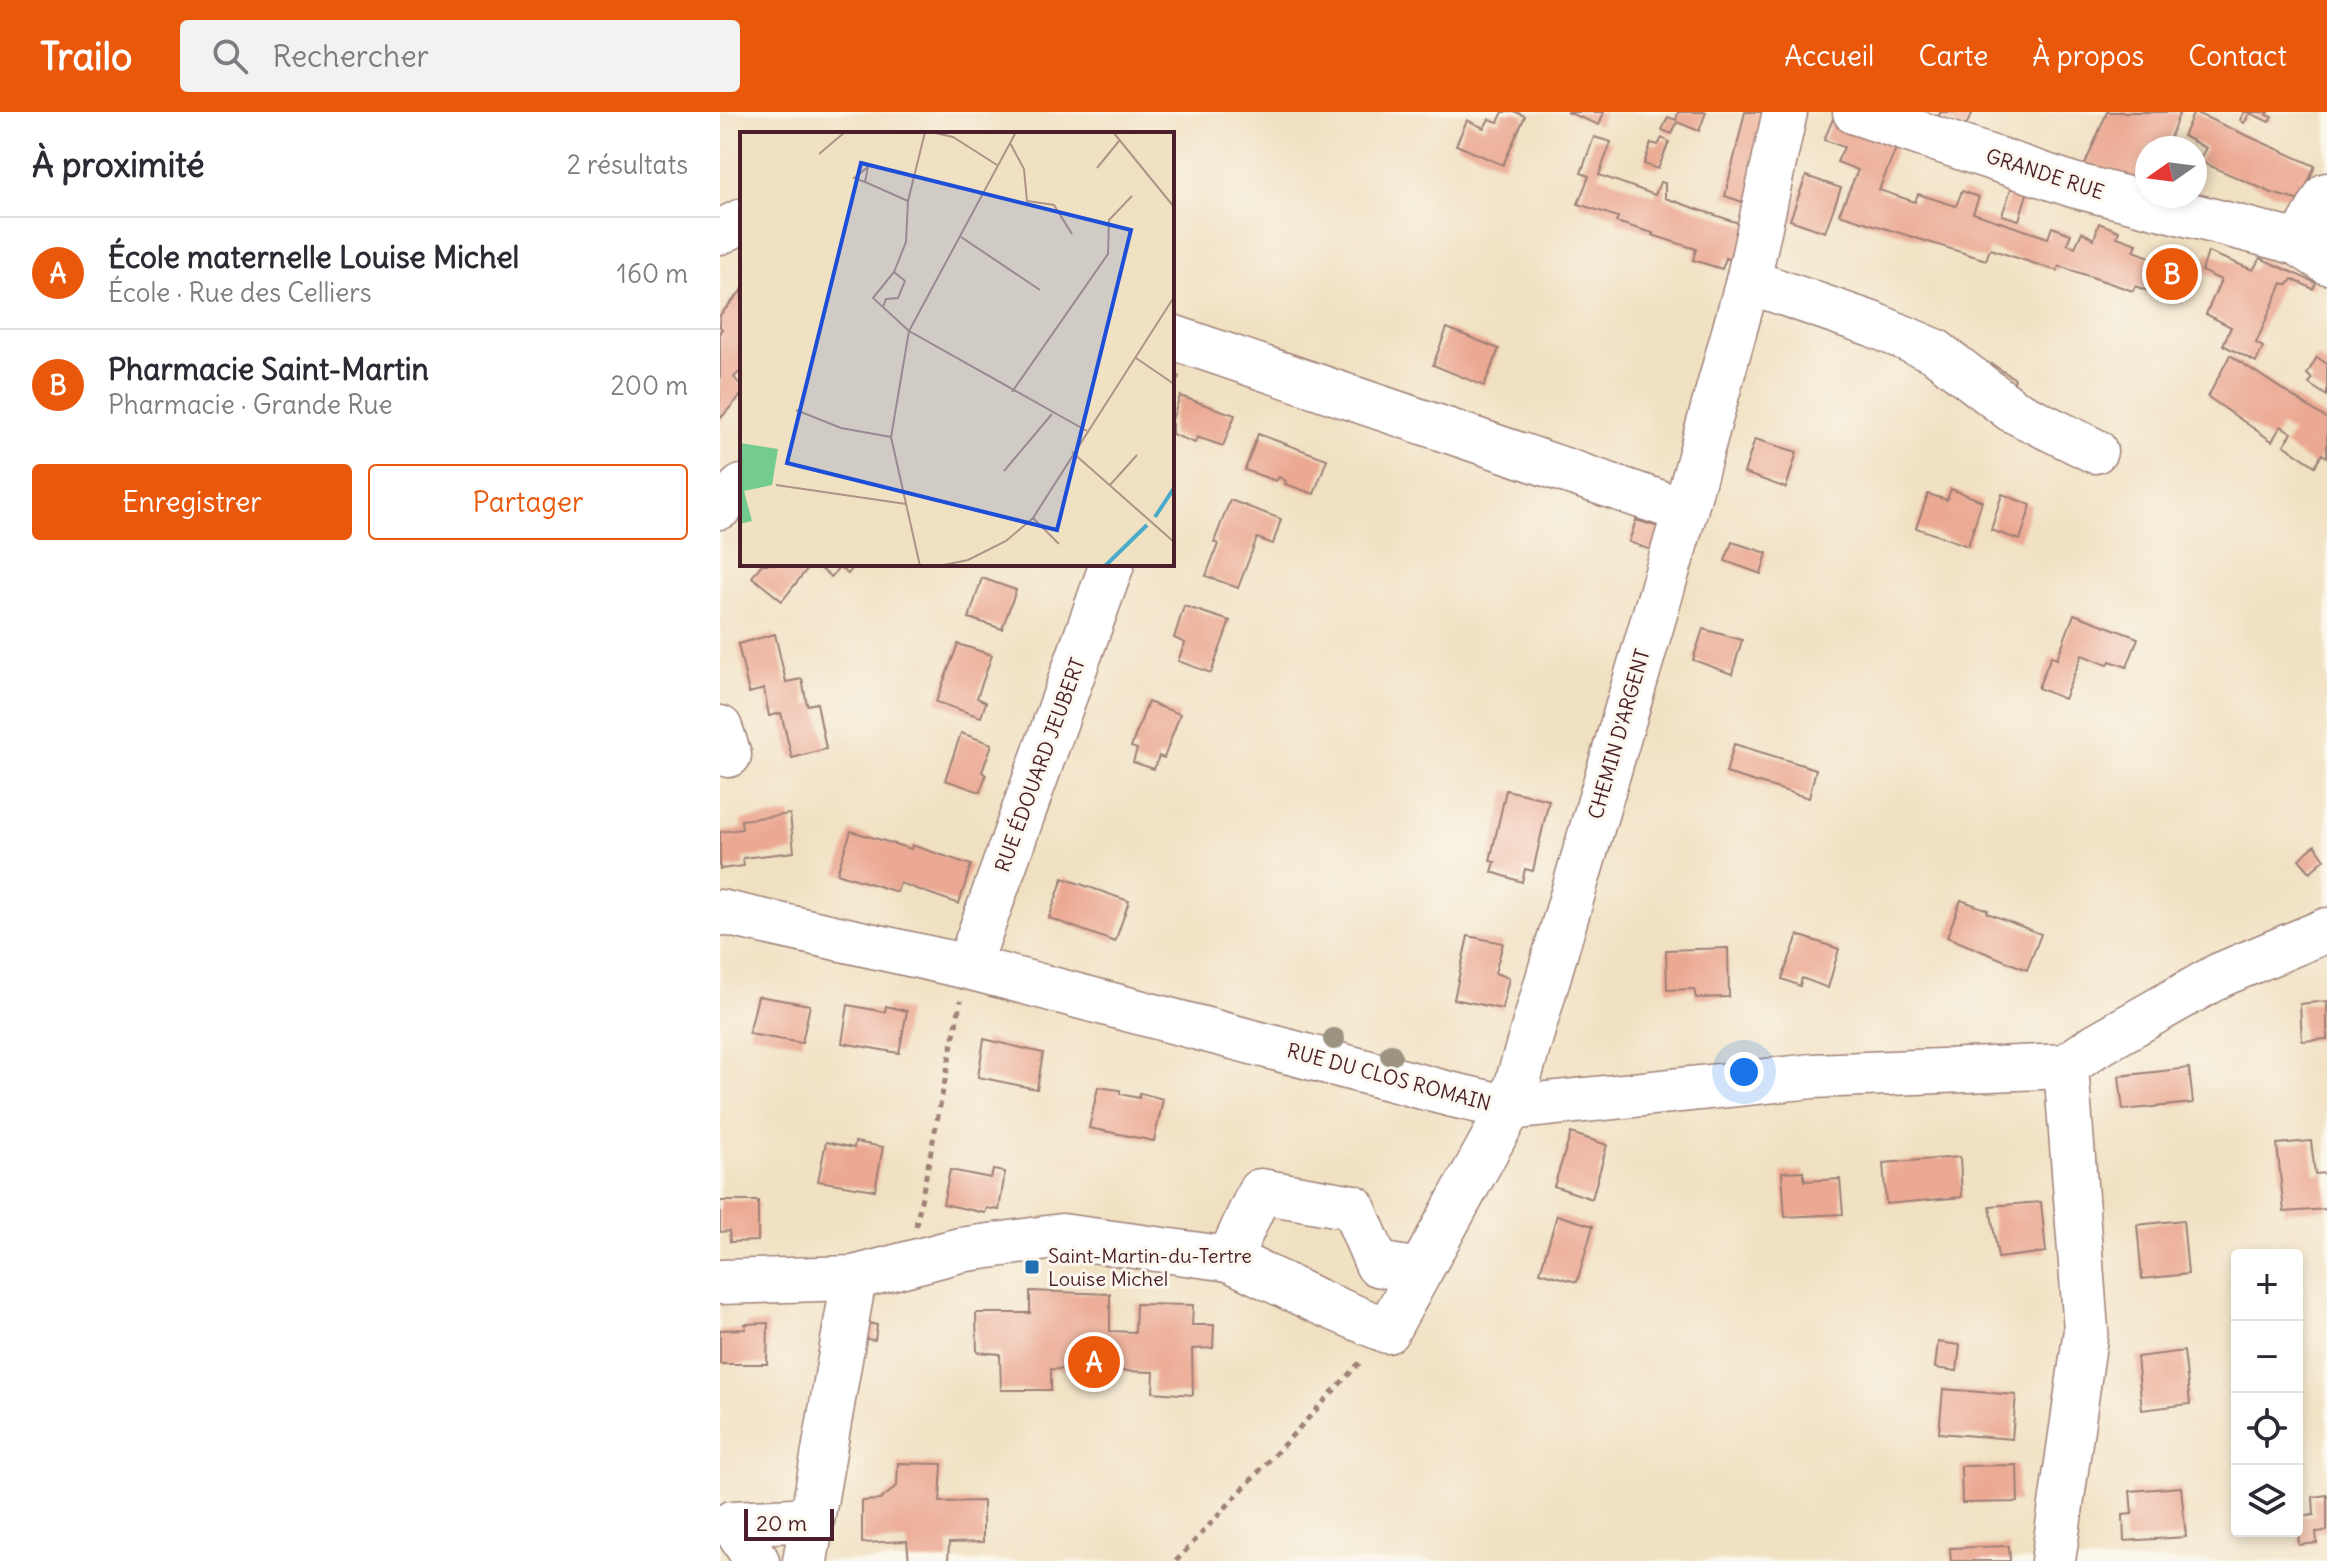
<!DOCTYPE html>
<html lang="fr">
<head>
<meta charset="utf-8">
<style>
  :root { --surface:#fff; --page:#f2f2f3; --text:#2b2b33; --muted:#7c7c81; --line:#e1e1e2; --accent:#ea580c }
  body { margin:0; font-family:Delius,sans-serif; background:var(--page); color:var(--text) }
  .controls { position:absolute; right:24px; bottom:24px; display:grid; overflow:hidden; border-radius:8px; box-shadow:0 4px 12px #0003 }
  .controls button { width:72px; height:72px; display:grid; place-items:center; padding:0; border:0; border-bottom:2px solid var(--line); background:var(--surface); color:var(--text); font:40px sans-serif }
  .compass { position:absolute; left:1415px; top:24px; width:72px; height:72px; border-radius:50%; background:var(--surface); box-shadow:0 4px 12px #0003; rotate:256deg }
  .scale { position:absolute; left:24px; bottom:20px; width:90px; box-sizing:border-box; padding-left:8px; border:4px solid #4a1f2b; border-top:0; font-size:22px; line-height:28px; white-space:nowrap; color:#4a1f2b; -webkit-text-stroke:6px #fbf7ec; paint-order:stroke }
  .you { position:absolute; left:1024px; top:960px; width:28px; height:28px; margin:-20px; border:6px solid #fff; border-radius:50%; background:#1a73e8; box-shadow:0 0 0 12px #1a73e833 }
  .badge { display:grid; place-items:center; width:52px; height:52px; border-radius:50%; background:var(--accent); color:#fff; font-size:26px; font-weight:700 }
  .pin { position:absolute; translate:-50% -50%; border:4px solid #fff; box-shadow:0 2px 8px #0006 }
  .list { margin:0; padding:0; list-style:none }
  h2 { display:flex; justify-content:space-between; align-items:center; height:104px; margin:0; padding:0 32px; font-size:34px }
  h2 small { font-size:26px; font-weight:400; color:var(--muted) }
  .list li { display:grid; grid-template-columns:52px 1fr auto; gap:24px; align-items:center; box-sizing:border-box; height:112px; padding:0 32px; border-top:2px solid var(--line) }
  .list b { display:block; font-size:30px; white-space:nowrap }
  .list p { margin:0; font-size:26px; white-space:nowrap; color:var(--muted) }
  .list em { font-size:26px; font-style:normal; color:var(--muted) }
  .actions { display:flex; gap:16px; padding:24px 32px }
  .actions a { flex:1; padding:18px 0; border:2px solid var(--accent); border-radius:8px; text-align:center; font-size:28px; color:var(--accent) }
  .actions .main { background:var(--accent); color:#fff }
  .icon { flex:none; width:44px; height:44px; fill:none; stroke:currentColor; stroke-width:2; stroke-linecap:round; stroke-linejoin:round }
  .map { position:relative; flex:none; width:1607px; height:1449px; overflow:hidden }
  header { display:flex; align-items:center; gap:48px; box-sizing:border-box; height:112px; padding:0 40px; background:var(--accent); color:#fff }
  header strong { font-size:38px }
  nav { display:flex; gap:44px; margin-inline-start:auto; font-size:28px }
  .search { width:560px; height:72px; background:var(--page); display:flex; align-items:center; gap:20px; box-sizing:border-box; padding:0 28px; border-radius:8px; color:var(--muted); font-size:30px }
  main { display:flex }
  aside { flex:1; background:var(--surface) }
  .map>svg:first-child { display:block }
  .building { fill:#eba892 }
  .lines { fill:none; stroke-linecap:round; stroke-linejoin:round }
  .minor-casing { stroke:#9e8077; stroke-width:47 }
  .path { stroke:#9e8077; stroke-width:5; stroke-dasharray:6 6; stroke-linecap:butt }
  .minor { stroke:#fff; stroke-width:44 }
  .tree { fill:#9c9380 }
  .poi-dot { fill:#1f6fb2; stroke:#fbf7ec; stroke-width:3 }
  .labels { text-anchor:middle; stroke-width:6; stroke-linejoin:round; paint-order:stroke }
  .street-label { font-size:20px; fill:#4a1f2b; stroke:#fbf7ec }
  .poi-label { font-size:20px; fill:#4a1f2b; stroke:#fbf7ec; text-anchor:start }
  .inset-river { fill:none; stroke:#49abc9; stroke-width:4 }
  .inset-road { fill:none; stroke:#ae9386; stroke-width:2 }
  .view { fill:#1d4ed8; fill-opacity:0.15; stroke:#1d4ed8; stroke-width:4 }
  .inset-edge { fill:none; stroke:#4a1f2b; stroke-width:4 }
</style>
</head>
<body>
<header>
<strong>Trailo</strong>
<div class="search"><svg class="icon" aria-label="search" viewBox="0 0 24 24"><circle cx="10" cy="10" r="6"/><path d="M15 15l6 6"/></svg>Rechercher</div>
<nav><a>Accueil</a><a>Carte</a><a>À propos</a><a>Contact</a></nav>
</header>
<main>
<aside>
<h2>À proximité<small>2 résultats</small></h2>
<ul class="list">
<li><span class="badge">A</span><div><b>École maternelle Louise Michel</b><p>École · Rue des Celliers</p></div><em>160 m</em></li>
<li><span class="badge">B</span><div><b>Pharmacie Saint-Martin</b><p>Pharmacie · Grande Rue</p></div><em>200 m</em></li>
</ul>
<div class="actions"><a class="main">Enregistrer</a><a>Partager</a></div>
</aside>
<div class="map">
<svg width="1607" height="1449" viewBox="0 0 1607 1449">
  <rect width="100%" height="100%" fill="#fbf7ec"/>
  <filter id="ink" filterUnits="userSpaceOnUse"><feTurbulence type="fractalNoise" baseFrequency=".0125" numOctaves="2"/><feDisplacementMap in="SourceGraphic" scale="16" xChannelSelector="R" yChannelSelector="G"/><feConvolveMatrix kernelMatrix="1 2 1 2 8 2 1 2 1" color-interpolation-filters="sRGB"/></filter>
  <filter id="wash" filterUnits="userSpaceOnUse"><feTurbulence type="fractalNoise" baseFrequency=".006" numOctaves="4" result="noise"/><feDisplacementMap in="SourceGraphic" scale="32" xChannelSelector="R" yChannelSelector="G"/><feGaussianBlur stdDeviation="1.8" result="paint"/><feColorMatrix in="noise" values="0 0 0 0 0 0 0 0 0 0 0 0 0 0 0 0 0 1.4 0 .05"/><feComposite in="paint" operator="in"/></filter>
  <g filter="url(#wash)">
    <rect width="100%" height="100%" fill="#f1e1c3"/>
    <g id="blocks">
      <!-- building -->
      <g class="building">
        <path d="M 783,0 L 796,0 L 805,4 L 783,53 L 736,33 L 747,8 L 764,16 L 769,7 L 778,10 Z"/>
        <path d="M 847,0 L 884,0 L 879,13 Z"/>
        <path d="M 958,0 L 986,0 L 979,19 L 957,10 L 952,22 L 942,18 L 948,5 L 956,8 Z"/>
        <path d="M 1025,0 L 1055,0 L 1034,94 L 1005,84 Z"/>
        <path d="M 1221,0 L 1253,0 L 1244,17 L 1217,6 Z"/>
        <path d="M 1387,0 L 1460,0 L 1446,36 L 1432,31 L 1430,36 L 1427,36 L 1427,42 L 1413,77 L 1360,64 Z"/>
        <path d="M 1474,0 L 1595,54 L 1580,89 L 1552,81 L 1479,49 L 1486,36 L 1463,24 Z"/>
        <path d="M 1524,0 L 1549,0 L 1547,3 L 1552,5 L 1549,10 L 1530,1 L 1524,11 L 1520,8 Z"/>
        <path d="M 1113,7 L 1152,21 L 1177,34 L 1159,78 L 1195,90 L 1198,82 L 1236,94 L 1242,79 L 1259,85 L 1253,101 L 1328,126 L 1332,115 L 1351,122 L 1347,132 L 1355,135 L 1362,120 L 1374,127 L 1379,111 L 1399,119 L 1397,125 L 1417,132 L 1414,139 L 1443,150 L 1442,153 L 1475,161 L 1461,192 L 1415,174 L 1413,179 L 1339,154 L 1337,159 L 1270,137 L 1266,148 L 1119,102 L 1138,58 L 1117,50 L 1124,35 L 1104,28 Z"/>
        <path d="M 874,25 L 891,30 L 879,63 L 935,83 L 940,70 L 945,71 L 945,86 L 1030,115 L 1022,152 L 1006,146 L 1002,157 L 973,148 L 976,137 L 932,123 L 933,121 L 896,110 L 898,105 L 858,92 L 869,64 L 861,61 Z"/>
        <path d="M 942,26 L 949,30 L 938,57 L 924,52 L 931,31 L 938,33 Z"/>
        <path d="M 1086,64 L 1121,76 L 1105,120 L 1070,108 Z"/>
        <path d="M 1293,71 L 1309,75 L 1299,108 L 1282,103 Z"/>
        <path d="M 1488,140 L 1533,158 L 1540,146 L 1596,171 L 1593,177 L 1572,167 L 1568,173 L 1562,171 L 1536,231 L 1543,235 L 1536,250 L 1503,233 L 1511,215 L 1486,202 L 1501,168 L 1482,159 Z"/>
        <path d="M 22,178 L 22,258 L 14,265 L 22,275 L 22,282 L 0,307 L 0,219 L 2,217 L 0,215 L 0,203 Z"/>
        <path d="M 727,216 L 779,237 L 764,274 L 713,253 Z"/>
        <path d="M 1510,243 L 1607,307 L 1607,345 L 1602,342 L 1595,354 L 1564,333 L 1572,321 L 1561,314 L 1552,329 L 1488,285 Z"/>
        <path d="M 1597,245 L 1607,252 L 1607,284 L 1589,272 L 1592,267 L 1587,262 Z"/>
        <path d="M 1272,252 L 1295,267 L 1287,289 L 1260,270 Z"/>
        <path d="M 460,284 L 515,303 L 503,334 L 477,325 L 475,331 L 452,322 L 452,308 Z"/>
        <path d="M 538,322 L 607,347 L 594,382 L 565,372 L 566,369 L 559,365 L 556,369 L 525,358 Z"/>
        <path d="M 1035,327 L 1077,340 L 1066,376 L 1024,361 Z"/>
        <path d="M 1231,377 L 1262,389 L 1248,434 L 1196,416 L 1208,382 L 1227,388 Z"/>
        <path d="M 1282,382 L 1311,393 L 1300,428 L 1271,418 Z"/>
        <path d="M 510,388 L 561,407 L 553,432 L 537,426 L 518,476 L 486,464 L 498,432 L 494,430 Z"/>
        <path d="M 916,408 L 942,416 L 936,440 L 909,430 Z"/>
        <path d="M 1012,430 L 1047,441 L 1041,462 L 1005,449 Z"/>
        <path d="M 42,452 L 91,452 L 62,489 L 32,465 Z"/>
        <path d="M 95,452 L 136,452 L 128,462 L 119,455 L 111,465 Z"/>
        <path d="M 262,466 L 296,478 L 282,517 L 249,506 Z"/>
        <path d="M 464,494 L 510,509 L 491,561 L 458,549 L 465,531 L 454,526 Z"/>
        <path d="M 1354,502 L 1418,526 L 1407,555 L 1390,549 L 1388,553 L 1362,543 L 1344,587 L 1318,576 L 1331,544 L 1337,547 Z"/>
        <path d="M 983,517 L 1022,528 L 1012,562 L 973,548 Z"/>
        <path d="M 55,522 L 66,570 L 82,567 L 87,593 L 97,591 L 106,637 L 72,646 L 61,601 L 49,604 L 44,577 L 29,581 L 18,532 Z"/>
        <path d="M 238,532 L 272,543 L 257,586 L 266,590 L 261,605 L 216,590 Z"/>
        <path d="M 428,590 L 460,602 L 444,646 L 439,644 L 434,657 L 413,650 L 417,637 L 411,635 Z"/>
        <path d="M 241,621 L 272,632 L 262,660 L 266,663 L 260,680 L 225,668 Z"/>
        <path d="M 1014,632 L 1096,657 L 1089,686 L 1006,661 Z"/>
        <path d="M 786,678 L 829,688 L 813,759 L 805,757 L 802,770 L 772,760 L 775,750 L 770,749 Z"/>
        <path d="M 70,702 L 74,740 L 23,746 L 24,754 L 0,757 L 0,720 L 22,717 L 21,708 Z"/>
        <path d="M 131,719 L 191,737 L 192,733 L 251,753 L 239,792 L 180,771 L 177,780 L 117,761 Z"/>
        <path d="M 1595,733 L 1605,747 L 1590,760 L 1579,747 Z"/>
        <path d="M 343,766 L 409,789 L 395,830 L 329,806 Z"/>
        <path d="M 1241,788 L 1268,798 L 1267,801 L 1321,822 L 1307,858 L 1227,825 Z"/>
        <path d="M 1078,823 L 1119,837 L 1108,876 L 1082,866 L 1080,874 L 1062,867 Z"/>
        <path d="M 748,824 L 783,831 L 775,861 L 789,866 L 782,897 L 734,887 Z"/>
        <path d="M 1008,836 L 1009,885 L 976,886 L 974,877 L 947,878 L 946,838 Z"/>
        <path d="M 38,884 L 90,893 L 82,931 L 29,922 Z"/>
        <path d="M 1607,889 L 1607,927 L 1582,929 L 1580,892 Z"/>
        <path d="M 128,893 L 165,900 L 166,894 L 187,899 L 179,941 L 122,931 Z"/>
        <path d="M 264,927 L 323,941 L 317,977 L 258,965 Z"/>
        <path d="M 1469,956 L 1473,991 L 1403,998 L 1399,964 Z"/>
        <path d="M 378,975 L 400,978 L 400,982 L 419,986 L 420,981 L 443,987 L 434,1029 L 369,1016 Z"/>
        <path d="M 851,1021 L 887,1033 L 872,1087 L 834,1074 Z"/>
        <path d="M 1591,1029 L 1595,1062 L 1605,1061 L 1607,1097 L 1564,1100 L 1557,1032 Z"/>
        <path d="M 106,1030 L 134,1036 L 135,1030 L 163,1035 L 155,1078 L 98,1069 Z"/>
        <path d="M 1240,1045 L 1242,1085 L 1166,1092 L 1163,1051 Z"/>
        <path d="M 230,1058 L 271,1066 L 273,1058 L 285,1060 L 279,1098 L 267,1096 L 265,1101 L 223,1092 Z"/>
        <path d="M 1083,1059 L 1085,1069 L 1120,1067 L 1123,1102 L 1065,1105 L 1062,1060 Z"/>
        <path d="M 0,1089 L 38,1089 L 38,1129 L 10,1130 L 9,1119 L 0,1120 Z"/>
        <path d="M 1321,1090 L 1326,1140 L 1278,1146 L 1270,1094 Z"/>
        <path d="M 837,1103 L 873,1114 L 857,1170 L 820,1160 Z"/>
        <path d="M 1463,1108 L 1468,1162 L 1422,1167 L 1417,1113 Z"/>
        <path d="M 310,1179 L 390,1182 L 390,1219 L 415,1220 L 416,1192 L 473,1193 L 472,1213 L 494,1213 L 493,1236 L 472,1237 L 473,1283 L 433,1280 L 434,1260 L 331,1257 L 331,1278 L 281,1278 L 280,1242 L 257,1240 L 256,1201 L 310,1201 Z"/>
        <path d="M 48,1211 L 47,1252 L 0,1252 L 0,1218 L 26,1217 L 25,1212 Z"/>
        <path d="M 148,1211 L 157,1213 L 155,1228 L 146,1227 Z"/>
        <path d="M 1218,1230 L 1240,1233 L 1237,1259 L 1215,1256 Z"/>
        <path d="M 1464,1239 L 1470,1292 L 1422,1298 L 1417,1245 Z"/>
        <path d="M 1223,1277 L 1296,1283 L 1292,1327 L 1219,1321 Z"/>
        <path d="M 178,1351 L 222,1352 L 220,1390 L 263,1389 L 263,1430 L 229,1431 L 228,1449 L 189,1449 L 187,1429 L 142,1431 L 142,1389 L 160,1388 L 177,1374 Z"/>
        <path d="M 1297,1353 L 1298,1390 L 1242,1391 L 1241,1354 Z"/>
        <path d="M 1461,1375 L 1466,1425 L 1404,1429 L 1403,1403 L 1412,1402 L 1410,1379 Z"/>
        <path d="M 1607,1383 L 1607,1419 L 1596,1420 L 1597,1431 L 1579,1433 L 1577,1405 L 1594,1403 L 1593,1385 Z"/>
        <path d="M 1289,1434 L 1290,1449 L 1231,1449 L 1230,1436 Z"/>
      </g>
    </g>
  </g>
  <g filter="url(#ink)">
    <use href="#blocks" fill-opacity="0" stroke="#9e8077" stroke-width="2"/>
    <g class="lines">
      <defs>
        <g id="minor">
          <path d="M 1135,0 L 1353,73 L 1564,127 L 1579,132 L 1607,150"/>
          <path d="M 0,120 L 22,109"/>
          <path d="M 1579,132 L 1607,83"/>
          <path d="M 1028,169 L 1152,212 L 1215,239 L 1292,298 L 1375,339"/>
          <path d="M 452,225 L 965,399"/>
          <path d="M 0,395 L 22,375"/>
          <path d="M 0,616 L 9,643"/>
          <path d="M 0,800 L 248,855 L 729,982 L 790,996 L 1093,964 L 1346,954 L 1375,934 L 1500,863 L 1607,818"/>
          <path d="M 248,855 L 392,452"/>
          <path d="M 509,1147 L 540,1079 L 633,1095 L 657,1152 L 700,1159"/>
          <path d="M 0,1170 L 134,1166 L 240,1138 L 342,1124 L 509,1147 L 597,1189 L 667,1219 L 790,996 L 965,399 L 1028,169 L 1065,0"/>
          <path d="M 37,1449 L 12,1411 L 92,1407"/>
          <path d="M 85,1449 L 134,1166"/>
          <path d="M 1333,1449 L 1366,1218 L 1346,954"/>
        </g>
      </defs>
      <!-- minor casing -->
      <use href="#minor" class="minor-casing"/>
      <!-- path -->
      <g class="path">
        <path d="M 452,280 L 458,262"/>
        <path d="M 196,1114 L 241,888"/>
        <path d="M 456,1449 L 643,1247"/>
      </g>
      <!-- minor -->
      <use href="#minor" class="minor"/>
    </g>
    <!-- trees -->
    <g class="tree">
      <circle cx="614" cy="927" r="11"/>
      <circle cx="671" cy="943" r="11"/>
    </g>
  </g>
  <!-- markers -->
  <rect class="poi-dot" x="304" y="1147" width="16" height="16" rx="4"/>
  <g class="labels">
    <!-- street labels -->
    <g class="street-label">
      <text transform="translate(1325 62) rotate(18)" y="7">GRANDE RUE</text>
      <text transform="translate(899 622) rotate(-74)" y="7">CHEMIN D'ARGENT</text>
      <text transform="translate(320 653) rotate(-70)" y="7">RUE ÉDOUARD JEUBERT</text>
      <text transform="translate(669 965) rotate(15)" y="7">RUE DU CLOS ROMAIN</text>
    </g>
    <!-- poi labels -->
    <g class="poi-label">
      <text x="328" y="1151">Saint-Martin-du-Tertre<tspan x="328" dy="23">Louise Michel</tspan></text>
    </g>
  </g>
  <!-- overview -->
  <g transform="translate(20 20)">
    <rect width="434" height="434" fill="#f1e1c3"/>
    <path d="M 0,311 L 38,317 L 32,353 L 4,359 L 12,389 L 0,392 Z" fill="#74cb90"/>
    <path class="inset-river" d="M 415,385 L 434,356M 365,434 L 407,393"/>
    <path class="inset-road" d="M 185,0 L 168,69 L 166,110 L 154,140 L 133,166 L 169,199 L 347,299M 191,0 L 213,5 L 257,33M 373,0 L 434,75M 270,11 L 284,37 L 287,69 L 314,73 L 332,102M 79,22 L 105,0M 357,36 L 379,9M 125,50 L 114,46 L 128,35 L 125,50 L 168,69M 221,105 L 300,158M 143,175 L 146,167 L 158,166 L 165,149 L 154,140M 396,226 L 434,252M 272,260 L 368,122 L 369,88 L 392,64M 56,278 L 101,296 L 151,305M 332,320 L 434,410M 264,339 L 312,282M 36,353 L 166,372M 370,353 L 397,323M 293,386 L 319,412M 180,434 L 151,305 L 169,199 L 276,0M 199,434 L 228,428 L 266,409 L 293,386 L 434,165"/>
    <path class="view" d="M 121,31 L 391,98 L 317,398 L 47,331 Z"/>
    <rect width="434" height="434" class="inset-edge"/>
  </g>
</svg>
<div class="controls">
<button>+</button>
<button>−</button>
<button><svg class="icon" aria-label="locate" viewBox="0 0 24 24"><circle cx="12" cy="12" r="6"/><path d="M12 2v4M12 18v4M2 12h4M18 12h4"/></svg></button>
<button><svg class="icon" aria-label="layers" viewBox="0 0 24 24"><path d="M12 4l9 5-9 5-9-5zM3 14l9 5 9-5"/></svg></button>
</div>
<svg class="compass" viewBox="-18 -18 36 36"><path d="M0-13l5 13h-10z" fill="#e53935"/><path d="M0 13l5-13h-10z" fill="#7c7c81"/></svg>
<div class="scale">20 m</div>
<div class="you"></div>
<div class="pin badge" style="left:374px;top:1250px">A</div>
<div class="pin badge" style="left:1452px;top:162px">B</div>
</div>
</main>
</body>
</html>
